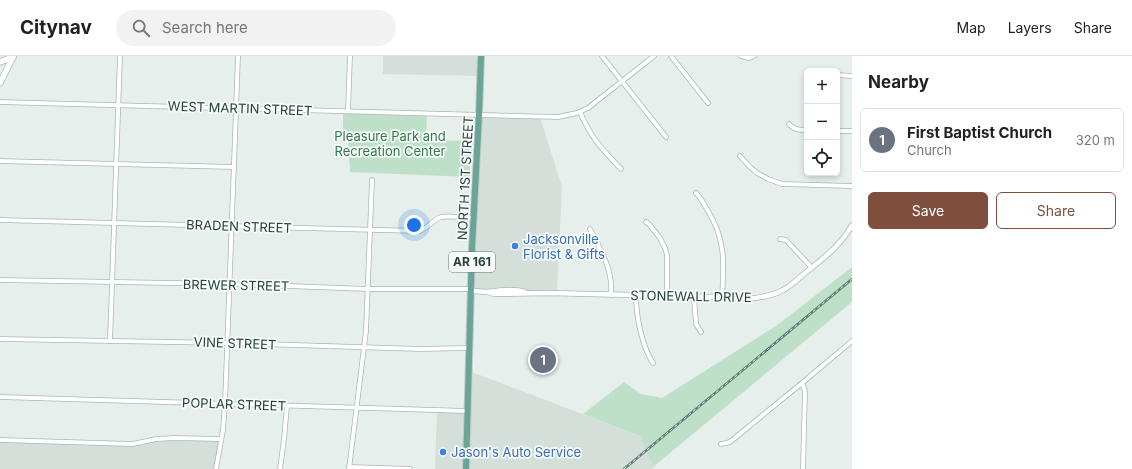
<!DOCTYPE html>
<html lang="en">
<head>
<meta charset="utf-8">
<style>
  :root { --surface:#fff; --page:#f2f2f2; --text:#202124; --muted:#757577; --line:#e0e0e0; --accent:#7f4e3f }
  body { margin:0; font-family:Inter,sans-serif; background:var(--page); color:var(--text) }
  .controls { position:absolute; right:12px; top:12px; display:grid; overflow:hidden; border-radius:6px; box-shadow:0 2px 6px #0003 }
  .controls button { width:36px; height:36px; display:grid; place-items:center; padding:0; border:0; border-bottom:1px solid var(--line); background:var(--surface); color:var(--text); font:20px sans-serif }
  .you { position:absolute; left:414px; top:169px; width:14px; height:14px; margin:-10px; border:3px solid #fff; border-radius:50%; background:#1a73e8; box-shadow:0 0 0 6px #1a73e833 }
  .badge { display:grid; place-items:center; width:26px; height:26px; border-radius:50%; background:var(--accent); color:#fff; font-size:13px; font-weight:700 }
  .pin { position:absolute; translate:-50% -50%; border:2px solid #fff; box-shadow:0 1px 4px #0006 }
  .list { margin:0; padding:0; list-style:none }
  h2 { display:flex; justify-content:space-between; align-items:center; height:52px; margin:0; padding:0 16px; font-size:17px }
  h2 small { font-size:13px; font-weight:400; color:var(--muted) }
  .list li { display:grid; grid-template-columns:26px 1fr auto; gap:12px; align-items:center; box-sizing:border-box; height:64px; margin:0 8px 8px; padding:0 8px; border:1px solid var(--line); border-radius:6px }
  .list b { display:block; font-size:15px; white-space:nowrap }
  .list p { margin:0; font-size:13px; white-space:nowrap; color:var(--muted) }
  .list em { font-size:13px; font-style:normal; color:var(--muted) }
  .actions { display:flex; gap:8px; padding:12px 16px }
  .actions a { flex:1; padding:9px 0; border:1px solid var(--accent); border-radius:6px; text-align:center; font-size:14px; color:var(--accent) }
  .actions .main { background:var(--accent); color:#fff }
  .icon { flex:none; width:22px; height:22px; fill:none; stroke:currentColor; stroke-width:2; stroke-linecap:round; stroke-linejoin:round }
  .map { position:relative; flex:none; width:852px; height:413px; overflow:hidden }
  header { display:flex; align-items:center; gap:24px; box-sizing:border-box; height:56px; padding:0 20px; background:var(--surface); border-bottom:1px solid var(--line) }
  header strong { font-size:19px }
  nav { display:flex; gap:22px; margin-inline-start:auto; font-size:14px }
  .search { width:280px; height:36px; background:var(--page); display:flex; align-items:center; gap:10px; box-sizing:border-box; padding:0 14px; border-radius:22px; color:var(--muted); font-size:15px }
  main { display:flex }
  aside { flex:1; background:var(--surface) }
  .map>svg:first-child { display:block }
  .built { fill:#d4dfda }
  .green { fill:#bfe0c8 }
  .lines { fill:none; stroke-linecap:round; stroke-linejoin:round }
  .minor-casing { stroke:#a8b8b2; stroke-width:5.5 }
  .tertiary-casing { stroke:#a8b8b2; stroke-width:6 }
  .secondary-casing { stroke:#a4bbb3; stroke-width:7 }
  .primary-casing { stroke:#c2cac8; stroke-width:8 }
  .minor { stroke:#fff; stroke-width:4 }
  .tertiary { stroke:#fff; stroke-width:4.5 }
  .secondary { stroke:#fff; stroke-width:5.5 }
  .primary { stroke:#6aa596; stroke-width:6 }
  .rail-casing { stroke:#5f7d75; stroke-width:2.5 }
  .rail { stroke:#f7fbf9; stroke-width:1; stroke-dasharray:3; stroke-linecap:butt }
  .shop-dot { fill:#3f7fe0; stroke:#f7fbf9; stroke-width:1.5 }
  .labels { text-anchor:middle; stroke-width:3.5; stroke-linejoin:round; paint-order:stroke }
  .shield { fill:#f7fbf9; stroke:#637a73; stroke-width:1 }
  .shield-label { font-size:12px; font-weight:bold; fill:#24423a }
  .street-label { font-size:13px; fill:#24423a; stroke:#f7fbf9 }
  .park-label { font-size:13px; fill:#2d7a4b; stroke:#f7fbf9 }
  .shop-label { font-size:13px; fill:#366cbe; stroke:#f7fbf9; text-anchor:start }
</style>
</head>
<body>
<header>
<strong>Citynav</strong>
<div class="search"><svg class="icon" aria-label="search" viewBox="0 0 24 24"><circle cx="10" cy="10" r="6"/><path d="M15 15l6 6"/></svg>Search here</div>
<nav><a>Map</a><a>Layers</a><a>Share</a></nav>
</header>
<main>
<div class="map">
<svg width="852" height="413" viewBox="0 0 852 413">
  <rect width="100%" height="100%" fill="#e6efeb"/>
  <!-- built -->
  <g class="built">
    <path d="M 383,0 L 481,0 L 481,20 L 383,18 Z"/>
    <path d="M 479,59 L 540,61 L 562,131 L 557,237 L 472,235 Z"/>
    <path d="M 469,315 L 640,380 L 653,411 L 653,413 L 435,413 L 437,354 L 467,355 Z"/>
    <path d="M 156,383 L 221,383 L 216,413 L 0,413 L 0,384 L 133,388 Z"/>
  </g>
  <!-- green -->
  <g class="green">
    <path d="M 343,55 L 427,58 L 426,84 L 445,85 L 470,84 L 470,121 L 350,116 L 348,86 L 343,83 Z"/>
    <path d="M 852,211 L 852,246 L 653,411 L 640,380 L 583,358 L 624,326 L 641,338 L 662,342 L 776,270 Z"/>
  </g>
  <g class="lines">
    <defs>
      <g id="minor">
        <path d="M 602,0 L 666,81"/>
        <path d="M 671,0 L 708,47"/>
        <path d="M 741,0 L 749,2 L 754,0"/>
        <path d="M 837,19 L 852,20"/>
        <path d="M 0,46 L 558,61 L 577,57 L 588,52 L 654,0"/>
        <path d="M 348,55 L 350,0"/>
        <path d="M 580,56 C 591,82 602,93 621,113"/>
        <path d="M 789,68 C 794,74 800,74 807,74"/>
        <path d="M 837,75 L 852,75"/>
        <path d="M 740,100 L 750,111 L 757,117 L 768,123 L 782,128 L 852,130"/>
        <path d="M 0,105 L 234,111"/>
        <path d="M 696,137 C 701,142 704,148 708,155 C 726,184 724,208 722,242"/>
        <path d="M 0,164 L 419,175 C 428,173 432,164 441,161 C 451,159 464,162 474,162"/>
        <path d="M 646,166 L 649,168 L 660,182 L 665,192 L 667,199 L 667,240"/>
        <path d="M 590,173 C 601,195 613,213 611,239"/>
        <path d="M 780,183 L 786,184 L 812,212"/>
        <path d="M 0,224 L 230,228 L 368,233 L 471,233"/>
        <path d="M 636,240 C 636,259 642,291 653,307"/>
        <path d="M 694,241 L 696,268 L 701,276"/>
        <path d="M 0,283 L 227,287 L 420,293 L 469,292"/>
        <path d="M 110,285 L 120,0"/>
        <path d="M 802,327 L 805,335 L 803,413"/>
        <path d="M 0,341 L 467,355"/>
        <path d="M 0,384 L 133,388 L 156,383 L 175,382 L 221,383"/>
        <path d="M 721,388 L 726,387 L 730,386 L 802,327 L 852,285"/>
        <path d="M 350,411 L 410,413"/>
        <path d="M 216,413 L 223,374 L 225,348 L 238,0"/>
        <path d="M 280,413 L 284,383 L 287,350"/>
        <path d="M 349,413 L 366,275 L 372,124"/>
      </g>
      <g id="tertiary">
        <path d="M 472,235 C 477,235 483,236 488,236 C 500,234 514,232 525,236"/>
        <path d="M 488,236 L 494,238 L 549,237 L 756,242 C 766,240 775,239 783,234 C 791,230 798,223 805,217 C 823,203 841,189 852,169"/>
      </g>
      <g id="secondary">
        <path d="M 0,6 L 13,1"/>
        <path d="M 0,27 L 13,1"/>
      </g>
      <path id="primary" d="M 466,413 L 472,192 L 479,59 L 481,0"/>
    </defs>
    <!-- minor casing -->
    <use href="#minor" class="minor-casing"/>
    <!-- tertiary casing -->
    <use href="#tertiary" class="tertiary-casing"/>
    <!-- secondary casing -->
    <use href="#secondary" class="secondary-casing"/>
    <!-- primary casing -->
    <use href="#primary" class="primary-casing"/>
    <!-- minor -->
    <use href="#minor" class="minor"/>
    <!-- tertiary -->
    <use href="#tertiary" class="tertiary"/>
    <!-- secondary -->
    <use href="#secondary" class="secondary"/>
    <!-- primary -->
    <use href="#primary" class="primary"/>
    <defs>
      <path id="rail" d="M 624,413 L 852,223"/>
    </defs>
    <!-- rail casing -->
    <use href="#rail" class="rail-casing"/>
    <!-- rail -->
    <use href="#rail" class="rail"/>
  </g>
  <!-- markers -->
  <g class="shop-dot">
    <circle cx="515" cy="190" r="4"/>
    <circle cx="443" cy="396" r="4"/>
  </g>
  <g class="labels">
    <!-- shield labels -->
    <rect class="shield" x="449" y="196" width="46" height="20" rx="3"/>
    <g class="shield-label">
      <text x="472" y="210">AR 161</text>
    </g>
    <!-- street labels -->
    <g class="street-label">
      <text transform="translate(240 52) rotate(2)" y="5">WEST MARTIN STREET</text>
      <text transform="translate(465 122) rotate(-87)" y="5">NORTH 1ST STREET</text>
      <text transform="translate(239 170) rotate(2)" y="5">BRADEN STREET</text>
      <text transform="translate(236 229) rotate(1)" y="5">BREWER STREET</text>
      <text transform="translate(691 240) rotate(1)" y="5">STONEWALL DRIVE</text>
      <text transform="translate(235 287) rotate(2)" y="5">VINE STREET</text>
      <text transform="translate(234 348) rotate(2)" y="5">POPLAR STREET</text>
    </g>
    <!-- park labels -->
    <g class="park-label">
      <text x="390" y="85">Pleasure Park and<tspan x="390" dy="15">Recreation Center</tspan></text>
    </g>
    <!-- shop labels -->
    <g class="shop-label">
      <text x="523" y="188">Jacksonville<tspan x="523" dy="15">Florist &amp; Gifts</tspan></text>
      <text x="451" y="401">Jason's Auto Service</text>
    </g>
  </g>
</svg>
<div class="controls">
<button>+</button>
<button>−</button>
<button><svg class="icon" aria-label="locate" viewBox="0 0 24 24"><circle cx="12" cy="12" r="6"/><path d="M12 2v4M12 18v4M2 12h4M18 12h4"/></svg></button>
</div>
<div class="you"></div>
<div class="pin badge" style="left:543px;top:304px;background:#6b7280">1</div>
</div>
<aside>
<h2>Nearby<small></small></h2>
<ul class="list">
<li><span class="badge" style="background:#6b7280">1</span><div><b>First Baptist Church</b><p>Church</p></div><em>320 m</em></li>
</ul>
<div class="actions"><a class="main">Save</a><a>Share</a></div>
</aside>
</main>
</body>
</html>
